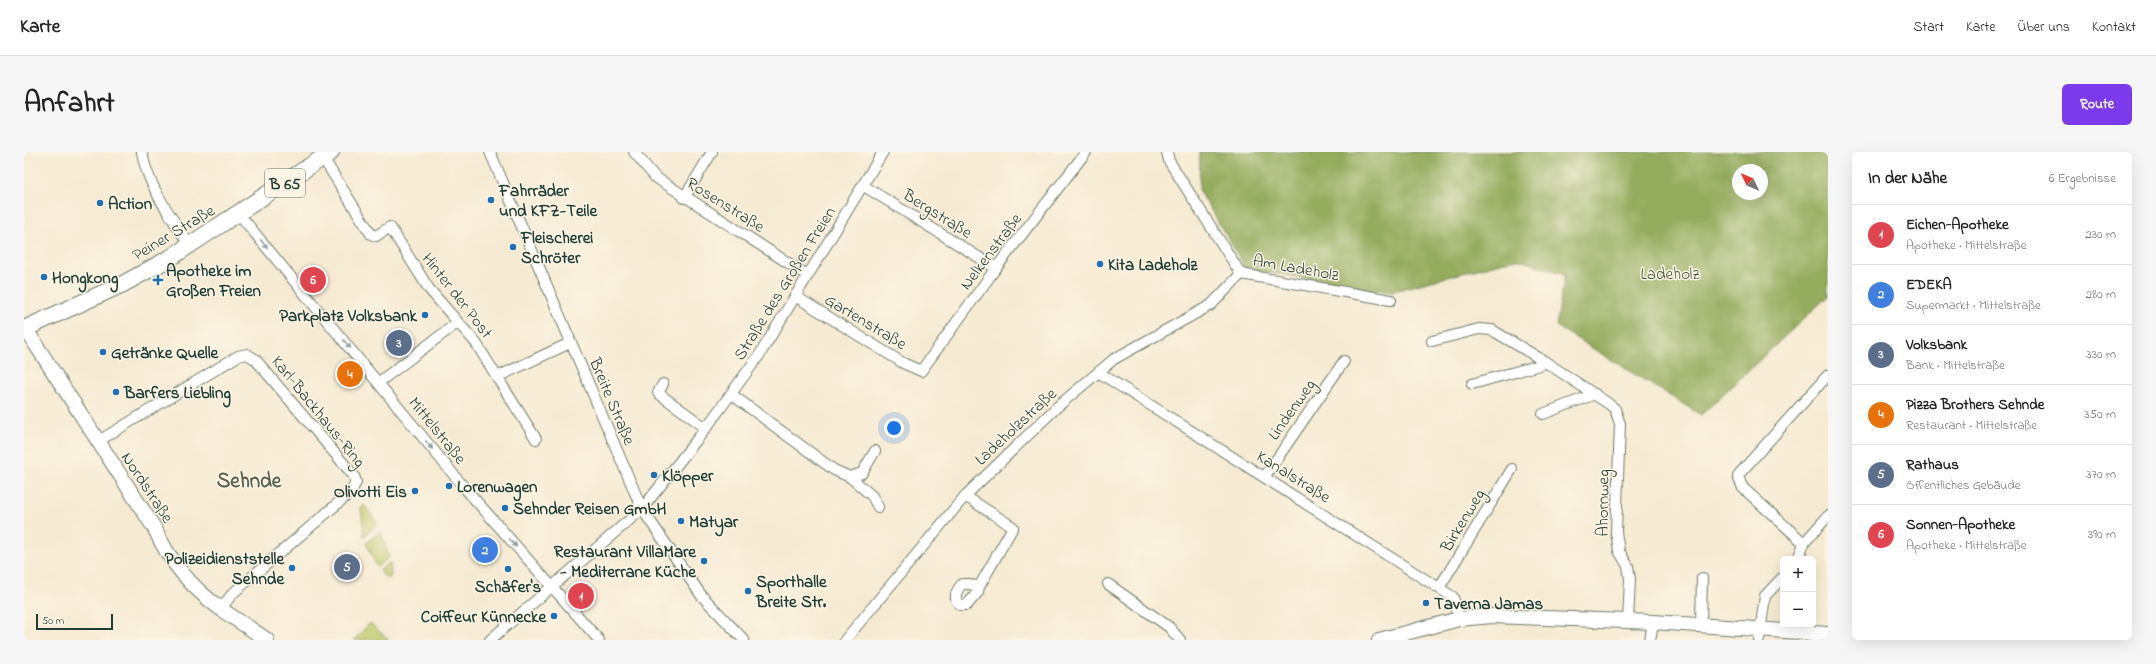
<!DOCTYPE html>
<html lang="de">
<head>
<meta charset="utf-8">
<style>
  :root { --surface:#fff; --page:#f6f6f6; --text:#222; --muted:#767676; --line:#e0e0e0; --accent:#7c3aed }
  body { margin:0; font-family:"Indie Flower",sans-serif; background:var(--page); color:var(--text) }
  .controls { position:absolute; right:12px; bottom:12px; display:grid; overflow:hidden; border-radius:6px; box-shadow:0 4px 16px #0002 }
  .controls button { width:36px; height:36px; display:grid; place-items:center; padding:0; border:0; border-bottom:1px solid var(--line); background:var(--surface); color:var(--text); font:20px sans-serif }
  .compass { position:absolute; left:1708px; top:12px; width:36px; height:36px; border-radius:50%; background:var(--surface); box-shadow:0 4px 16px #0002; rotate:314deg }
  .scale { position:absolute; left:12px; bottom:10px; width:77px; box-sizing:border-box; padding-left:4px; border:2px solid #1f3d34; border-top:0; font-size:11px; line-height:14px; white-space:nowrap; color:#1f3d34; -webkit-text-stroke:3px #fcf5e5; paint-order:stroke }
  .you { position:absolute; left:870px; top:276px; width:14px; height:14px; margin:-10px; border:3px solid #fff; border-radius:50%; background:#1a73e8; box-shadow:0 0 0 6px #1a73e833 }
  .badge { display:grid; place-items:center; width:26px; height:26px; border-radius:50%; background:var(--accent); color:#fff; font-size:13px; font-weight:700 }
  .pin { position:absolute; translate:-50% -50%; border:2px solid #fff; box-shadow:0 1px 4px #0006 }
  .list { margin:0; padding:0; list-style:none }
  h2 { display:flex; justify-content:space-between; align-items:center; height:52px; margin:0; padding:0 16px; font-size:17px }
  h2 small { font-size:13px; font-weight:400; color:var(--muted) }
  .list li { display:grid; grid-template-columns:26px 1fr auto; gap:12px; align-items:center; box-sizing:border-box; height:60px; padding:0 16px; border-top:1px solid var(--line) }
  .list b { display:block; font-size:15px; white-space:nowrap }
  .list p { margin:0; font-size:13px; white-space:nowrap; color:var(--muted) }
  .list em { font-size:13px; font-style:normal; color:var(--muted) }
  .map { position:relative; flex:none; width:1804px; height:488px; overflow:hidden; border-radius:6px }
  header { display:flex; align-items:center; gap:24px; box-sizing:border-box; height:56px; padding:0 20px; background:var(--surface); border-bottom:1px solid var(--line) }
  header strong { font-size:19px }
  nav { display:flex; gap:22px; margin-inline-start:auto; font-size:14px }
  .intro { display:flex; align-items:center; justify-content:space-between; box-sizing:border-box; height:96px; padding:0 24px }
  h1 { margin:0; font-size:28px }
  .button { padding:10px 18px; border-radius:6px; background:var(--accent); color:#fff; font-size:14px; font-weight:700 }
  main { display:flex; gap:24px; padding:0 24px }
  aside { flex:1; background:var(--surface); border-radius:6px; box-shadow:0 4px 16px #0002 }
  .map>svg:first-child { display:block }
  .green { fill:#bbc869; stroke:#6d824e }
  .forest { fill:#94ac5d; stroke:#5a7448; fill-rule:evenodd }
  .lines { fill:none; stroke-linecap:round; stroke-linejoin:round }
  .street-casing { stroke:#6a7a6b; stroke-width:12 }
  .secondary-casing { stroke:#6a7a6b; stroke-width:16 }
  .primary-casing { stroke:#6a7a6b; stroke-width:18 }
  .street { stroke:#fff; stroke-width:10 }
  .secondary { stroke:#fff; stroke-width:14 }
  .primary { stroke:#fff; stroke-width:16 }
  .oneway { fill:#8f9e9a }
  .poi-dot { fill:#1f6fb2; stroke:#fcf5e5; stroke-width:1.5 }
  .labels { text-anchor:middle; stroke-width:3; stroke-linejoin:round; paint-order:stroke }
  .shield { fill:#fcf5e5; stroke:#617469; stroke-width:1 }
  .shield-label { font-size:16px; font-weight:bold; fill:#1f3d34 }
  .poi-label { font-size:17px; font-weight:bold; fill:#1f3d34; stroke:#fcf5e5; text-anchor:start }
  .street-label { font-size:17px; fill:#1f3d34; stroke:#fcf5e5 }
  .park-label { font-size:17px; fill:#3e593f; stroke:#fcf5e5 }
  .district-label { font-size:21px; font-weight:bold; fill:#58604e; stroke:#fcf5e5 }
</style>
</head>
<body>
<header>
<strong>Karte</strong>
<nav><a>Start</a><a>Karte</a><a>Über uns</a><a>Kontakt</a></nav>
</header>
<div class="intro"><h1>Anfahrt</h1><a class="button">Route</a></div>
<main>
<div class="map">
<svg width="1804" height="488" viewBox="0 0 1804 488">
  <rect width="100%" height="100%" fill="#fcf5e5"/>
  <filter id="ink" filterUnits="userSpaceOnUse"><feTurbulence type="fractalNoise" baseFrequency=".025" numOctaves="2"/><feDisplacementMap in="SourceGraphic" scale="8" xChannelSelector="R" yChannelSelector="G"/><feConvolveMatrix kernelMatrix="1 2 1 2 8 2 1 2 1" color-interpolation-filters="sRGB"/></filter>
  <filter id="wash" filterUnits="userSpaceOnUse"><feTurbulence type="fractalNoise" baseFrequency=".012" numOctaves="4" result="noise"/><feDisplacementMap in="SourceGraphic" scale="16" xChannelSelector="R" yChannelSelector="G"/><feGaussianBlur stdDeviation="0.9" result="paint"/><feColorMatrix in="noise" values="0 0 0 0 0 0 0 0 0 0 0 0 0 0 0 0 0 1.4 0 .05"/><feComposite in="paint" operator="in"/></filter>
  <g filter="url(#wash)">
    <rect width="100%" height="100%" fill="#f6ead2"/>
    <!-- green -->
    <g class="green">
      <path d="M 340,353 L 354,372 L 340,384 L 337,356 Z"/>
      <path d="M 357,379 L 365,405 L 353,415 L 342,391 Z"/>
      <path d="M 366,410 L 367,424 L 363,427 L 355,419 Z"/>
      <path d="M 346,471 L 365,488 L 330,488 Z"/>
    </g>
    <!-- forest -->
    <path class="forest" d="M 1176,0 L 1804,0 L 1804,144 L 1677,263 L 1532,174 L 1541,122 L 1492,107 L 1366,140 L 1222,117 L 1175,38 ZM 1714,18 L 1738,18 L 1738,42 L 1714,42 Z"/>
  </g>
  <g filter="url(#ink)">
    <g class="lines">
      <defs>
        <g id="street">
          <path d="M 118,0 C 123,34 148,65 166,94"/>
          <path d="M 466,0 L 618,357 L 677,443 L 720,488"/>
          <path d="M 610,0 L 631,25 L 783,123"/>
          <path d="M 1143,0 L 1145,9 L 1217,122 L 1367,148"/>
          <path d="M 299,6 L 347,82 L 352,84 L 366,75 L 405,137 L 452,191 L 473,225 L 546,191"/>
          <path d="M 840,34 L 972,116"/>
          <path d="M 660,46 L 688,0"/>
          <path d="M 215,62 L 439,334 L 575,488"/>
          <path d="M 771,144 L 879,211 L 897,219 L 972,116 L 1062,0"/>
          <path d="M 1408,189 L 1455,177 L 1468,178 L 1520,209 L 1585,252 L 1591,257 L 1596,272 L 1592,380 L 1595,399 L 1604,414 L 1606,427 L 1604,469"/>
          <path d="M 1074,220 L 1429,445 L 1435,467"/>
          <path d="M 473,225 L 512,287"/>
          <path d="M 355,230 L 433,171"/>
          <path d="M 639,232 L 634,241 L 682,276"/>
          <path d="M 1448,232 L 1516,213 L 1520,209"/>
          <path d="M 707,242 L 810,318 L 826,325 L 838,321 L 851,299"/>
          <path d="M 1519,262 L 1571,242"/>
          <path d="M 73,290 L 214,204 L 223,202 L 231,207 L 330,324 L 332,330 L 327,340 L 208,442 L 197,457"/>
          <path d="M 1241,324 L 1320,209"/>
          <path d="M 826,325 L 848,344 L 854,355"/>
          <path d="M 941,344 L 989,375 L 955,435 L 954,440 L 943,453 L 937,453 L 933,450 C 930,443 933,438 938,432 L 945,432 L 955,435"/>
          <path d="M 1780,391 L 1719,336 L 1714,325 L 1716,321 L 1804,223"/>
          <path d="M 1774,407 L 1780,391 L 1804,364"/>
          <path d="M 1084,432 L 1145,475 L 1156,488"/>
          <path d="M 1415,436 L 1488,317"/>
          <path d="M 1677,473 L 1678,426"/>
          <path d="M 466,488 L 618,357 L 682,276 L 736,202 L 859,0"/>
          <path d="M 821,488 L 941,344 L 1033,255 L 1090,207 L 1187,153 L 1217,122"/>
          <path d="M 1626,488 L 1629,470"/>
          <path d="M 1735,488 L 1741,444 L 1759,425"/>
        </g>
        <g id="secondary">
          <path d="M 1,176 L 131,377 C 145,409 168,436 197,457 C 212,468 228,477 243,488"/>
          <path d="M 1355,488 L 1435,467 L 1468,464 L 1629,470 L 1804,482"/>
        </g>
        <path id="primary" d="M 0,177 L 99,132 L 146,106 L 307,0"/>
      </defs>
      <!-- street casing -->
      <use href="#street" class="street-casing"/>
      <!-- secondary casing -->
      <use href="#secondary" class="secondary-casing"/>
      <!-- primary casing -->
      <use href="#primary" class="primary-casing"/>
      <!-- street -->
      <use href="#street" class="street"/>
      <!-- secondary -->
      <use href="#secondary" class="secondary"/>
      <!-- primary -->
      <use href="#primary" class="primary"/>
    </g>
    <!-- one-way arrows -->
    <defs><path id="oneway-solid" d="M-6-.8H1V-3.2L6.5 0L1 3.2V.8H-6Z"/></defs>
    <g class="oneway">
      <use href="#oneway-solid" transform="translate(240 92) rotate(51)"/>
      <use href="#oneway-solid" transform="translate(323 192) rotate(50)"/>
      <use href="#oneway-solid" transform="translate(405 293) rotate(51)"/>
      <use href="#oneway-solid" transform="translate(489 391) rotate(49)"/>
    </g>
  </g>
  <!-- markers -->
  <g class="poi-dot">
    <circle cx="467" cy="48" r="4"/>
    <circle cx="76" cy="51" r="4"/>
    <circle cx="489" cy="95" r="4"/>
    <circle cx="1076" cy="112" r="4"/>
    <circle cx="20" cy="125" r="4"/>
    <path d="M132 122h4v4h4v4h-4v4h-4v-4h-4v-4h4z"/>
    <circle cx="401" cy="163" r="4"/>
    <circle cx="79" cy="200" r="4"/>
    <circle cx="92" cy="240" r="4"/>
    <circle cx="630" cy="323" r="4"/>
    <circle cx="425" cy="334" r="4"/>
    <circle cx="391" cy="339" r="4"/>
    <circle cx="481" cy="356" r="4"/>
    <circle cx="657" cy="369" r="4"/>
    <circle cx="680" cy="409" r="4"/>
    <circle cx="268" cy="416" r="4"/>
    <circle cx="484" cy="417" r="4"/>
    <circle cx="724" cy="439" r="4"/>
    <circle cx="1402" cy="451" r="4"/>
    <circle cx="530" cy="464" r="4"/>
  </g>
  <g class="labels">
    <!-- shield labels -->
    <rect class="shield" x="241" y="17" width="40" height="28" rx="3"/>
    <g class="shield-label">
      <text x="261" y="37">B 65</text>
    </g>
    <!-- poi labels -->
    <g class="poi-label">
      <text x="475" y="44">Fahrräder<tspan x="475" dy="20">und KFZ-Teile</tspan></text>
      <text x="84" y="57">Action</text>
      <text x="497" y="91">Fleischerei<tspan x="497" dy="20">Schröter</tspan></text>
      <text x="1084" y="118">Kita Ladeholz</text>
      <text x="142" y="124">Apotheke im<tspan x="142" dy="20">Großen Freien</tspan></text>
      <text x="28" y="131">Hongkong</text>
      <text x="393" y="169" text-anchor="end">Parkplatz Volksbank</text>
      <text x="87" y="206">Getränke Quelle</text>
      <text x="100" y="246">Barfers Liebling</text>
      <text x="638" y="329">Klöpper</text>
      <text x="433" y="340">Lorenwagen</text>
      <text x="383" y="345" text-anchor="end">Olivotti Eis</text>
      <text x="489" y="362">Sehnder Reisen GmbH</text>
      <text x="665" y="375">Matyar</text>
      <text x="672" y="405" text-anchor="end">Restaurant VillaMare<tspan x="672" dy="20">- Mediterrane Küche</tspan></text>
      <text x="260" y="412" text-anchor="end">Polizeidienststelle<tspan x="260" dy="20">Sehnde</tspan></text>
      <text x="732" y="435">Sporthalle<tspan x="732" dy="20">Breite Str.</tspan></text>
      <text x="484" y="440" text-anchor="middle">Schäfer's</text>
      <text x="1410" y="457">Taverna Jamas</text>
      <text x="522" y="470" text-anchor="end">Coiffeur Künnecke</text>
    </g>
    <!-- street labels -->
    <g class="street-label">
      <text transform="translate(702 52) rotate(32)" y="6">Rosenstraße</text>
      <text transform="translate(914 61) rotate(32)" y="6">Bergstraße</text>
      <text transform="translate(149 80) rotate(-31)" y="6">Peiner Straße</text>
      <text transform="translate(966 99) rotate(-53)" y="6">Nelkenstraße</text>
      <text transform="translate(1272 115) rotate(10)" y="6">Am Ladeholz</text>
      <text transform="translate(760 131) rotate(-58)" y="6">Straße des Großen Freien</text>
      <text transform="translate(434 143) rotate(52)" y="6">Hinter der Post</text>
      <text transform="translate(842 169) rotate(31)" y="6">Gartenstraße</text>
      <text transform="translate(589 249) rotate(67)" y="6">Breite Straße</text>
      <text transform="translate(1267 257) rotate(-55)" y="6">Lindenweg</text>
      <text transform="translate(295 259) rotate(51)" y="6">Karl-Backhaus-Ring</text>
      <text transform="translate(991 274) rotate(-43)" y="6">Ladeholzstraße</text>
      <text transform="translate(414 278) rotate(51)" y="6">Mittelstraße</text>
      <text transform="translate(1270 324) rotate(32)" y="6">Kanalstraße</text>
      <text transform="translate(124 335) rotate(57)" y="6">Nordstraße</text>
      <text transform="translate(1578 351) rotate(-89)" y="6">Ahornweg</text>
      <text transform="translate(1438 368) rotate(-59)" y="6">Birkenweg</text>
    </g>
    <!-- park labels -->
    <g class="park-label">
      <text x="1646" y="127">Ladeholz</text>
    </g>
    <!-- district labels -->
    <g class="district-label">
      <text x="225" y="335">Sehnde</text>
    </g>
  </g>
</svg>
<div class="controls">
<button>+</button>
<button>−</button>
</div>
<svg class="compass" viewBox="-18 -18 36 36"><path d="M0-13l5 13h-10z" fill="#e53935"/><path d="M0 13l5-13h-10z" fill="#767676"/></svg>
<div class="scale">50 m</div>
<div class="you"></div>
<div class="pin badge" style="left:557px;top:444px;background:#e0444e">1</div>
<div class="pin badge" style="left:461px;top:398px;background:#3f7fe0">2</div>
<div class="pin badge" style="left:375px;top:191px;background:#5c6f8a">3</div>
<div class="pin badge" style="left:326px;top:222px;background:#e8710a">4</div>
<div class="pin badge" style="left:323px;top:415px;background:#5c6f8a">5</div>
<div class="pin badge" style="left:289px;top:128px;background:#e0444e">6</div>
</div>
<aside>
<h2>In der Nähe<small>6 Ergebnisse</small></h2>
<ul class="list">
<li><span class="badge" style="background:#e0444e">1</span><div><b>Eichen-Apotheke</b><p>Apotheke · Mittelstraße</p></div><em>230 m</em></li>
<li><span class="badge" style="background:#3f7fe0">2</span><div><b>EDEKA</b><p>Supermarkt · Mittelstraße</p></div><em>280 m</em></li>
<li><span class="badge" style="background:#5c6f8a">3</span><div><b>Volksbank</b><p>Bank · Mittelstraße</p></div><em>330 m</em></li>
<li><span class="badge" style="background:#e8710a">4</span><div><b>Pizza Brothers Sehnde</b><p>Restaurant · Mittelstraße</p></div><em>350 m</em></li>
<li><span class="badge" style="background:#5c6f8a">5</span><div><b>Rathaus</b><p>Öffentliches Gebäude</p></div><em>370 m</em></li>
<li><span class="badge" style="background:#e0444e">6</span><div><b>Sonnen-Apotheke</b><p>Apotheke · Mittelstraße</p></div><em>390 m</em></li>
</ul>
</aside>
</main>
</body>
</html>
